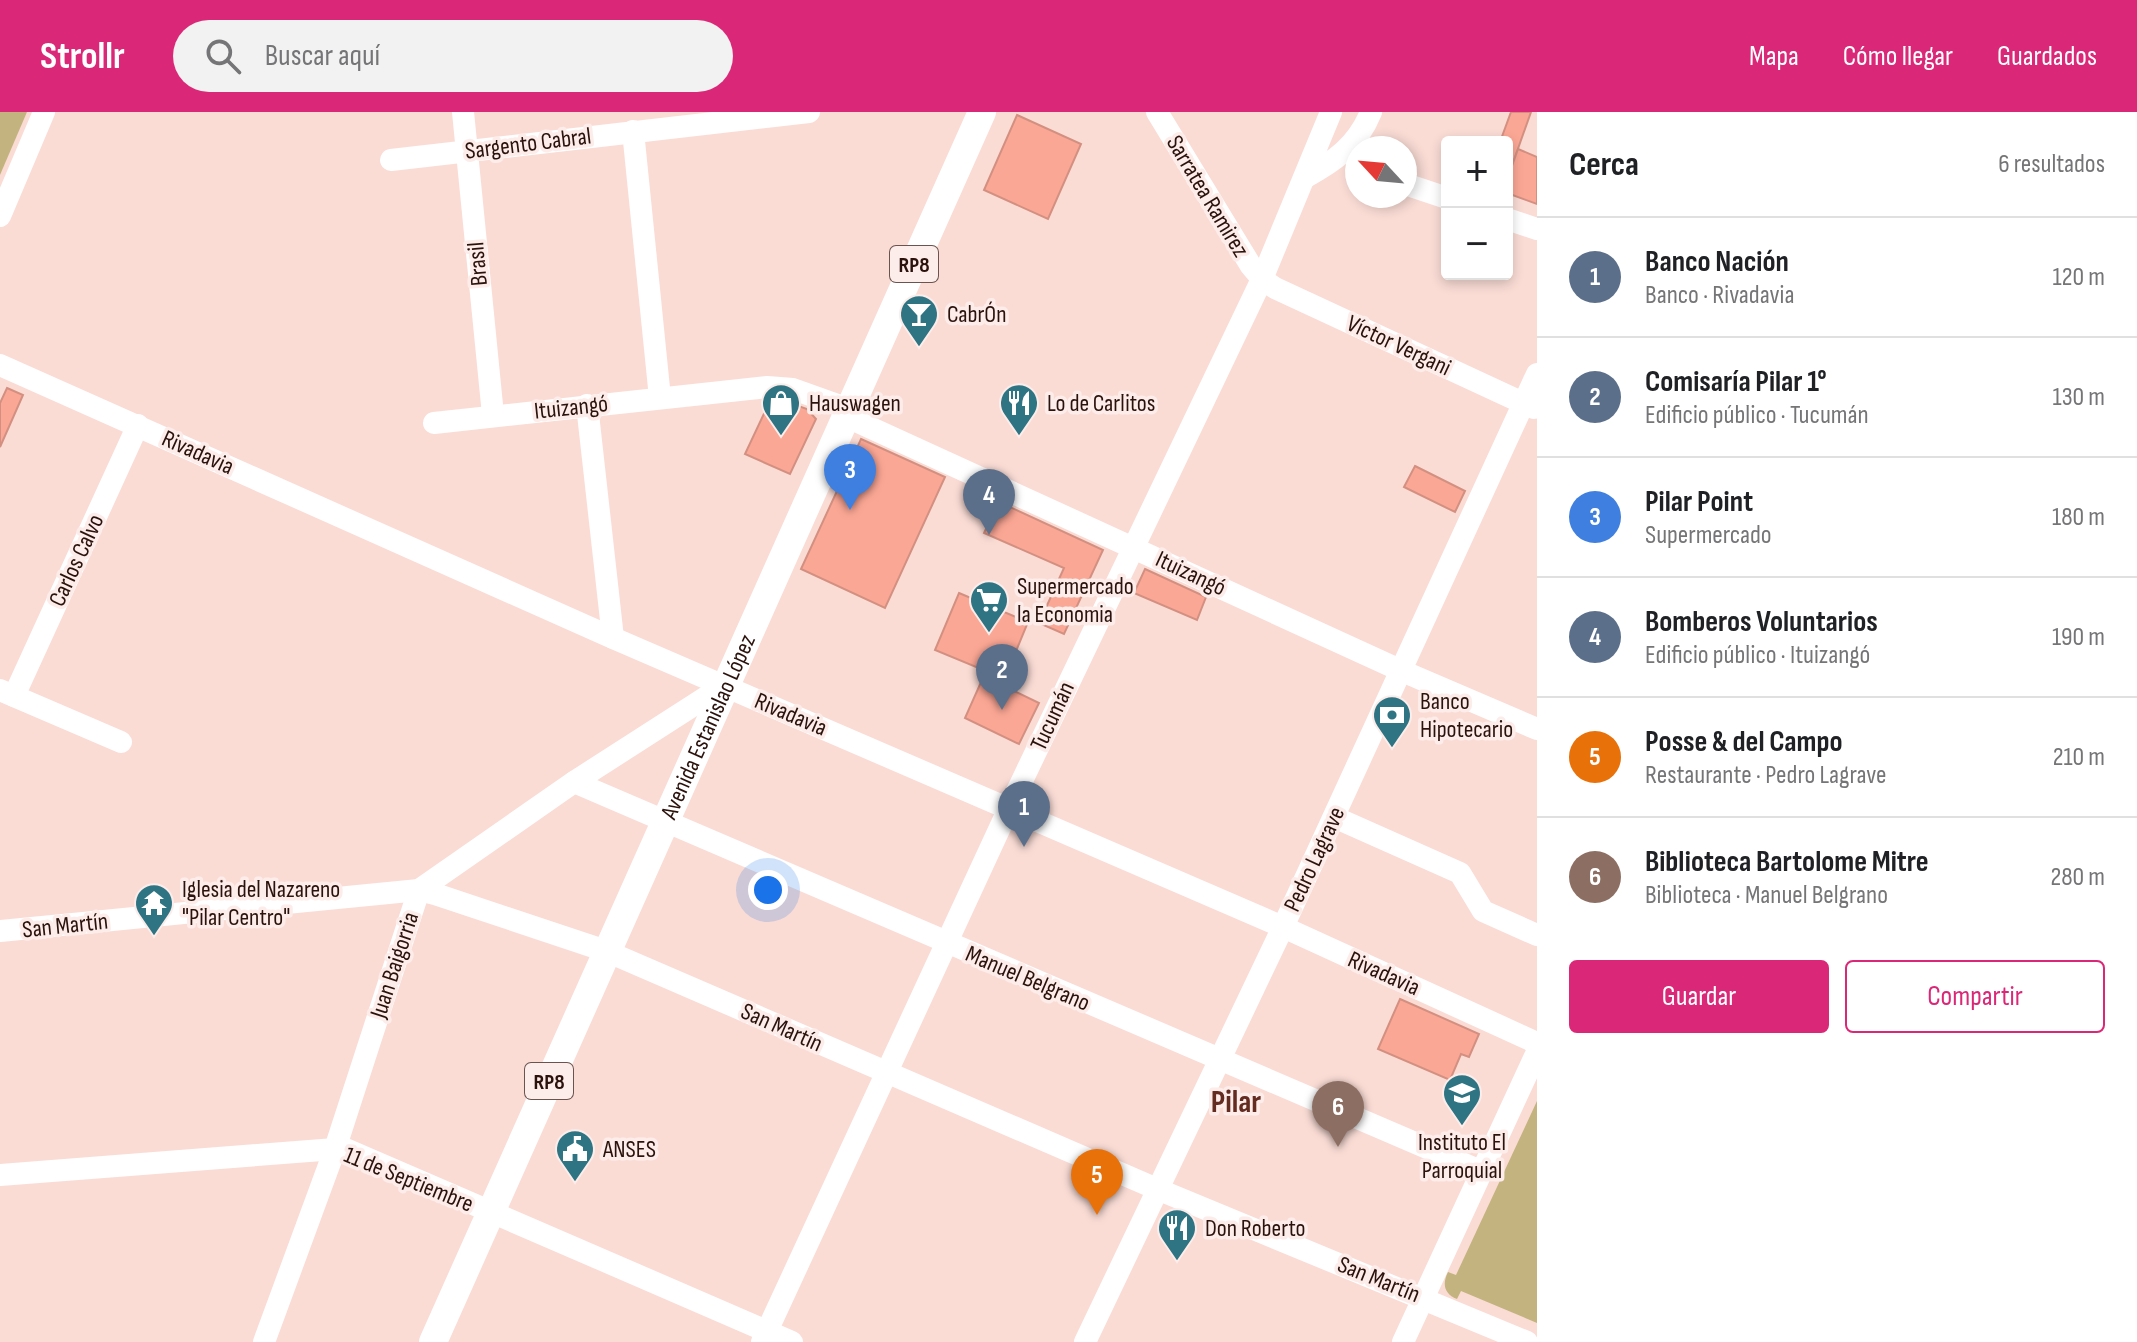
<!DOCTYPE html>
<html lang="es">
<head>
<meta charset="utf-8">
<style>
  :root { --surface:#fff; --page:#f2f2f2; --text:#202124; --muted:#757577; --line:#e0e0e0; --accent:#db2777 }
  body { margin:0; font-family:"Sofia Sans Condensed",sans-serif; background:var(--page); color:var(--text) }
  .controls { position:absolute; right:24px; top:24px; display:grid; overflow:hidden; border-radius:8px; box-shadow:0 4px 12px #0003 }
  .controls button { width:72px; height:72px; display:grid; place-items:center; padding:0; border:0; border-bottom:2px solid var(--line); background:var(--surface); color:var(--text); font:40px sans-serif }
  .compass { position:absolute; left:1345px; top:24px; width:72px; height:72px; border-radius:50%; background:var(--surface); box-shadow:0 4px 12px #0003; rotate:296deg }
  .you { position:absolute; left:768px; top:778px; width:28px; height:28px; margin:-20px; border:6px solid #fff; border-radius:50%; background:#1a73e8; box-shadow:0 0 0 12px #1a73e833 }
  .badge { display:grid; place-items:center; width:52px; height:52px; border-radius:50%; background:var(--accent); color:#fff; font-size:26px; font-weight:700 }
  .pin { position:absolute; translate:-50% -66px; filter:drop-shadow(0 2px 4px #0008) }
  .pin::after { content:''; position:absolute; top:42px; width:28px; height:24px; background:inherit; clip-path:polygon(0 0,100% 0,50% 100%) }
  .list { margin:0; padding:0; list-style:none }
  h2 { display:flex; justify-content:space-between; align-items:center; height:104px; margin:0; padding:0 32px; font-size:34px }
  h2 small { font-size:26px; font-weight:400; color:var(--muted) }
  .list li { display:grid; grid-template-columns:52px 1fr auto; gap:24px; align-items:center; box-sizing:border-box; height:120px; padding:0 32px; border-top:2px solid var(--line) }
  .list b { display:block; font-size:30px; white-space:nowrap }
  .list p { margin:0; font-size:26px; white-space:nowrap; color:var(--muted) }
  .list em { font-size:26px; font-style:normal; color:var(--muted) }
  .actions { display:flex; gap:16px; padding:24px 32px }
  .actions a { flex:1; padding:18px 0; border:2px solid var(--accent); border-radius:8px; text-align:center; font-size:28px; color:var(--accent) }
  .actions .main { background:var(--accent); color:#fff }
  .icon { flex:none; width:44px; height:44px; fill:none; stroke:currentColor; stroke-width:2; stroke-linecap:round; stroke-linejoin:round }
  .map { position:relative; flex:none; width:1537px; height:1230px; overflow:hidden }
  header { display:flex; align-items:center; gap:48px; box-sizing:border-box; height:112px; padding:0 40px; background:var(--accent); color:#fff }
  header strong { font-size:38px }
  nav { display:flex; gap:44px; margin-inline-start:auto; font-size:28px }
  .search { width:560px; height:72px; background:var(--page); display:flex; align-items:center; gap:20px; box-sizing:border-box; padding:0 28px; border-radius:44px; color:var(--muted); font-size:30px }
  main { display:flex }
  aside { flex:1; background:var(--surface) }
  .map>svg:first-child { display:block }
  .green { fill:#c3b37f }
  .building { fill:#fba795; stroke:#d39081; stroke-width:2 }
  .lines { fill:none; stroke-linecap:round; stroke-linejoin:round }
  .minor { stroke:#fff; stroke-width:22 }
  .major { stroke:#fff; stroke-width:28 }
  .labels { text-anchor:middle; stroke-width:7; stroke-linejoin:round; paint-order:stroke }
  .shield { fill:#fcedea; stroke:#6a544f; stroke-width:2 }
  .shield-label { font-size:22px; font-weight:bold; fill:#2b120c }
  .street-label { font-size:24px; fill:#2b120c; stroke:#fcedea }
  .poi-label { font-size:24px; fill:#2b120c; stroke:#fcedea; text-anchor:start }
  .district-label { font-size:32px; font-weight:bold; fill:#642b20; stroke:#fcedea }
</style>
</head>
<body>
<header>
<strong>Strollr</strong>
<div class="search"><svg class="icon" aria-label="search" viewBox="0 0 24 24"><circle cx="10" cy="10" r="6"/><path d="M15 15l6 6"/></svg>Buscar aquí</div>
<nav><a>Mapa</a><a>Cómo llegar</a><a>Guardados</a></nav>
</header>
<main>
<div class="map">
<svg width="1537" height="1230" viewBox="0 0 1537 1230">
  <rect width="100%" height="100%" fill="#fadcd5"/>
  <!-- green -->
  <g class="green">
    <path d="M 0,0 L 27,0 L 0,63 Z"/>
    <path d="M 1537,989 L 1537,1211 L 1461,1179 L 1457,1187 C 1444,1182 1442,1172 1448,1160 L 1456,1163 Z"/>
  </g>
  <!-- building -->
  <g class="building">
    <path d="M 1511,0 L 1531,0 L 1509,62 L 1507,30 L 1500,30 Z"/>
    <path d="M 1017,3 L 1081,32 L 1048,107 L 984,78 Z"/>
    <path d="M 1518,37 L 1537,45 L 1537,92 L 1507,81 L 1507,68 Z"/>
    <path d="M 7,276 L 23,283 L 0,335 L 0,291 Z"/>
    <path d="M 769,291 L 790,291 L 807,297 L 816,307 L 790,362 L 745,342 Z"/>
    <path d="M 861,327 L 945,365 L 885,496 L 801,457 Z"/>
    <path d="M 1415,354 L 1465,379 L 1455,400 L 1404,375 Z"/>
    <path d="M 999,390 L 1103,438 L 1064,522 L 1039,511 L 1064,456 L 984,421 Z"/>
    <path d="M 1145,457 L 1206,485 L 1197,508 L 1134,481 Z"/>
    <path d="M 959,481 L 1028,510 L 1002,573 L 1039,591 L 1019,632 L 965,606 L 986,559 L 935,538 Z"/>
    <path d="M 1400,887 L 1479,922 L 1469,945 L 1461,942 L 1450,968 L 1378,937 Z"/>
  </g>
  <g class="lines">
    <!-- minor -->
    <g class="minor">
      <path d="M 463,0 L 493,303"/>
      <path d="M 1157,0 L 1251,154 L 1262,167 L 1275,176 L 1534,296"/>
      <path d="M 633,19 L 660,286"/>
      <path d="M 391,48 L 809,0"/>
      <path d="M 1304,66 C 1335,49 1357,34 1371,0"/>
      <path d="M 1405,72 L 1447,86"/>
      <path d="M 0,104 L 44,0"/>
      <path d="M 1507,107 L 1537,117"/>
      <path d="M 0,253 L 613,526 L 1283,815 L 1537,931"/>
      <path d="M 587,293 L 613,526"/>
      <path d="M 845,304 L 1402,559 L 1537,617"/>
      <path d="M 434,311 L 767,275 L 793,277 L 849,297"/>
      <path d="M 0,578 L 121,630"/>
      <path d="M 14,584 L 138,313"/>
      <path d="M 574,670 L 1483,1060"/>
      <path d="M 1334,705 L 1460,761 L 1483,799 L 1537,823"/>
      <path d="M 0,819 L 419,778 L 435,782 L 606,839 L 1157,1077 L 1527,1230"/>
      <path d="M 0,1063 L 335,1037 L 348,1038 L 792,1230"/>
      <path d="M 264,1230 L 335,1037 L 419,778 L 574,670 L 725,573"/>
      <path d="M 762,1230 L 1009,696 L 1262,167 L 1331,0"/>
      <path d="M 1085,1230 L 1283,815 L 1537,262"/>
      <path d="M 1403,1230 L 1537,940"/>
    </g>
    <!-- major -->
    <path class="major" id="s1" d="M 433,1230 L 982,0"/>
  </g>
  <!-- icons -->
  <defs>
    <symbol id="bar-pin" viewBox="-11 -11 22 30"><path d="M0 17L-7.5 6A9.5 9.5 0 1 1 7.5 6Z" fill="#2f7483" stroke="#fcedea"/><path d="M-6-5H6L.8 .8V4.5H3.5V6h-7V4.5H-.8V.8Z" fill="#fff"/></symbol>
    <symbol id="shop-pin" viewBox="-11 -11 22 30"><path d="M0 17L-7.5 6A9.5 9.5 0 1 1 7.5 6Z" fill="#2f7483" stroke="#fcedea"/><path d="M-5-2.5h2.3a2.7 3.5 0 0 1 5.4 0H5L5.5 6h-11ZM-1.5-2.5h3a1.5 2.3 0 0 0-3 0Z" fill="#fff"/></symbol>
    <symbol id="restaurant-pin" viewBox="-11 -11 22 30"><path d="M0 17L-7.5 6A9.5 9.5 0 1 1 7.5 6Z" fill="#2f7483" stroke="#fcedea"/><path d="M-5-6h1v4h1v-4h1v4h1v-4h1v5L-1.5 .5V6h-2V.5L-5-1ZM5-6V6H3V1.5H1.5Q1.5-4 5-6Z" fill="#fff"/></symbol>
    <symbol id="supermarket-pin" viewBox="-11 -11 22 30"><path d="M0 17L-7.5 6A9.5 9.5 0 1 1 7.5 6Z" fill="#2f7483" stroke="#fcedea"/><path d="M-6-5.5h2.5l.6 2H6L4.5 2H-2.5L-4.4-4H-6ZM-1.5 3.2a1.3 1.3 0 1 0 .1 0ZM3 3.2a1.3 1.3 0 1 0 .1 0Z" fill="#fff"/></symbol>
    <symbol id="bank-pin" viewBox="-11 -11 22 30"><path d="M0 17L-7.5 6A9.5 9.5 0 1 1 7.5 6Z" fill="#2f7483" stroke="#fcedea"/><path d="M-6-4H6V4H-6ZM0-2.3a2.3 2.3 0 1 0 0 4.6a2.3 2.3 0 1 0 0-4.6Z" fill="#fff"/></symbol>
    <symbol id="temple-pin" viewBox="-11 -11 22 30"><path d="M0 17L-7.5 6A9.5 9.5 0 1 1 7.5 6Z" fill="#2f7483" stroke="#fcedea"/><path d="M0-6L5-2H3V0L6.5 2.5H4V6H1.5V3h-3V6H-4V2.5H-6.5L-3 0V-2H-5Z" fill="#fff"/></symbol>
    <symbol id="school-pin" viewBox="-11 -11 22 30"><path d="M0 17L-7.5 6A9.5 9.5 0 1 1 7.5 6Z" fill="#2f7483" stroke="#fcedea"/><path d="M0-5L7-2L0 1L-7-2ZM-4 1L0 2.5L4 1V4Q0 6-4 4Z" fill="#fff"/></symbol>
    <symbol id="civic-pin" viewBox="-11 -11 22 30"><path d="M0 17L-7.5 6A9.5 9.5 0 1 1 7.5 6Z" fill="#2f7483" stroke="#fcedea"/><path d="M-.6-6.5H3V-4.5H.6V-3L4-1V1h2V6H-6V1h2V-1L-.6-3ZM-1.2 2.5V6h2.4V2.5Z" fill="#fff"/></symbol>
  </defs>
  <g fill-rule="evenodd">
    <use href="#bar-pin" x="897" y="180" width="44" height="60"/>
    <use href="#shop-pin" x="759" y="269" width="44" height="60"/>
    <use href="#restaurant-pin" x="997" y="269" width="44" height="60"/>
    <use href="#supermarket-pin" x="967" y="466" width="44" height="60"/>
    <use href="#bank-pin" x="1370" y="581" width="44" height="60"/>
    <use href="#temple-pin" x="132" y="769" width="44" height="60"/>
    <use href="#school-pin" x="1440" y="959" width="44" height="60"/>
    <use href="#civic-pin" x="553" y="1015" width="44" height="60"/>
    <use href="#restaurant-pin" x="1155" y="1094" width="44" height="60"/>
  </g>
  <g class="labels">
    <!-- shield labels -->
    <g class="shield">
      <rect x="890" y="134" width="48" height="36" rx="6"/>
      <rect x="525" y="951" width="48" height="36" rx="6"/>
    </g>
    <g class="shield-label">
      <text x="914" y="160">RP8</text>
      <text x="549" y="977">RP8</text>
    </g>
    <!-- street labels -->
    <g class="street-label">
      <text transform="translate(528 31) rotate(-7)" y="8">Sargento Cabral</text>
      <text transform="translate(1208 84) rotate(59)" y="8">Sarratea Ramirez</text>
      <text transform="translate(477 152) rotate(-95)" y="8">Brasil</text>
      <text transform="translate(1399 233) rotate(25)" y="8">Víctor Vergani</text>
      <text transform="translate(571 295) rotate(-6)" y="8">Ituizangó</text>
      <text transform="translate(198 340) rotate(24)" y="8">Rivadavia</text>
      <text transform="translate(76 448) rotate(-65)" y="8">Carlos Calvo</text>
      <text transform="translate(1191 461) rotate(25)" y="8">Ituizangó</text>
      <text transform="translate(791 602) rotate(23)" y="8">Rivadavia</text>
      <text transform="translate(1052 604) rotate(-65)" y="8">Tucumán</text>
      <text dy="8" stroke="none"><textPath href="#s1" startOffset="674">Avenida Estanislao López</textPath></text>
      <text transform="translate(1314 747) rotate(-65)" y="8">Pedro Lagrave</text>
      <text transform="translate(65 813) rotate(-6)" y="8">San Martín</text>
      <text transform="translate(394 853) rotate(-72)" y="8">Juan Baigorria</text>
      <text transform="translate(1384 861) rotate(24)" y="8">Rivadavia</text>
      <text transform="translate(1028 866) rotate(23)" y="8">Manuel Belgrano</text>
      <text transform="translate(782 915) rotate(24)" y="8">San Martín</text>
      <text transform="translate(409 1067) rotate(22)" y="8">11 de Septiembre</text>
      <text transform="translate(1379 1167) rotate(22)" y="8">San Martín</text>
    </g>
    <!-- poi labels -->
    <g class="poi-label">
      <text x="947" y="210">CabrÓn</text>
      <text x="809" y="299">Hauswagen</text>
      <text x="1047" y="299">Lo de Carlitos</text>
      <text x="1017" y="482">Supermercado<tspan x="1017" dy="28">la Economia</tspan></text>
      <text x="1420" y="597">Banco<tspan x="1420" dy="28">Hipotecario</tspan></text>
      <text x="182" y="785">Iglesia del Nazareno<tspan x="182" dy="28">"Pilar Centro"</tspan></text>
      <text x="1462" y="1038" text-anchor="middle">Instituto El<tspan x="1462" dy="28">Parroquial</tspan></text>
      <text x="603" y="1045">ANSES</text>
      <text x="1205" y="1124">Don Roberto</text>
    </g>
    <!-- district labels -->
    <g class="district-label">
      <text x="1236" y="1000">Pilar</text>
    </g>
  </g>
</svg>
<div class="controls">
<button>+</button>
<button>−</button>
</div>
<svg class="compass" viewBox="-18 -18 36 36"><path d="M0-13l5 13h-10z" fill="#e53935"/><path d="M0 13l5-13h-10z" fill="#757577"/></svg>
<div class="you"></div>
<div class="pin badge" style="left:1024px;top:735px;background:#5c6f8a">1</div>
<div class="pin badge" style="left:1002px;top:598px;background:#5c6f8a">2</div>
<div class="pin badge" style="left:850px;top:398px;background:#3f7fe0">3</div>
<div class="pin badge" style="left:989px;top:423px;background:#5c6f8a">4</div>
<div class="pin badge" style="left:1097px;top:1103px;background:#e8710a">5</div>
<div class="pin badge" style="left:1338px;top:1035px;background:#8d6e63">6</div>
</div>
<aside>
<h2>Cerca<small>6 resultados</small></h2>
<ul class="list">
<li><span class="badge" style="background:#5c6f8a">1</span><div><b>Banco Nación</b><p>Banco · Rivadavia</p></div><em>120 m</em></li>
<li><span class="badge" style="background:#5c6f8a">2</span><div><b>Comisaría Pilar 1°</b><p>Edificio público · Tucumán</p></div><em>130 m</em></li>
<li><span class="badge" style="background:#3f7fe0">3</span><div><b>Pilar Point</b><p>Supermercado</p></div><em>180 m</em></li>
<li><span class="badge" style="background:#5c6f8a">4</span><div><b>Bomberos Voluntarios</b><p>Edificio público · Ituizangó</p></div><em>190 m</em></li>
<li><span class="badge" style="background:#e8710a">5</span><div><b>Posse &amp; del Campo</b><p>Restaurante · Pedro Lagrave</p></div><em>210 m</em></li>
<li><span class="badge" style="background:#8d6e63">6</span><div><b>Biblioteca Bartolome Mitre</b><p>Biblioteca · Manuel Belgrano</p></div><em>280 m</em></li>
</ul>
<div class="actions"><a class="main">Guardar</a><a>Compartir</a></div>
</aside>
</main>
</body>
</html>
